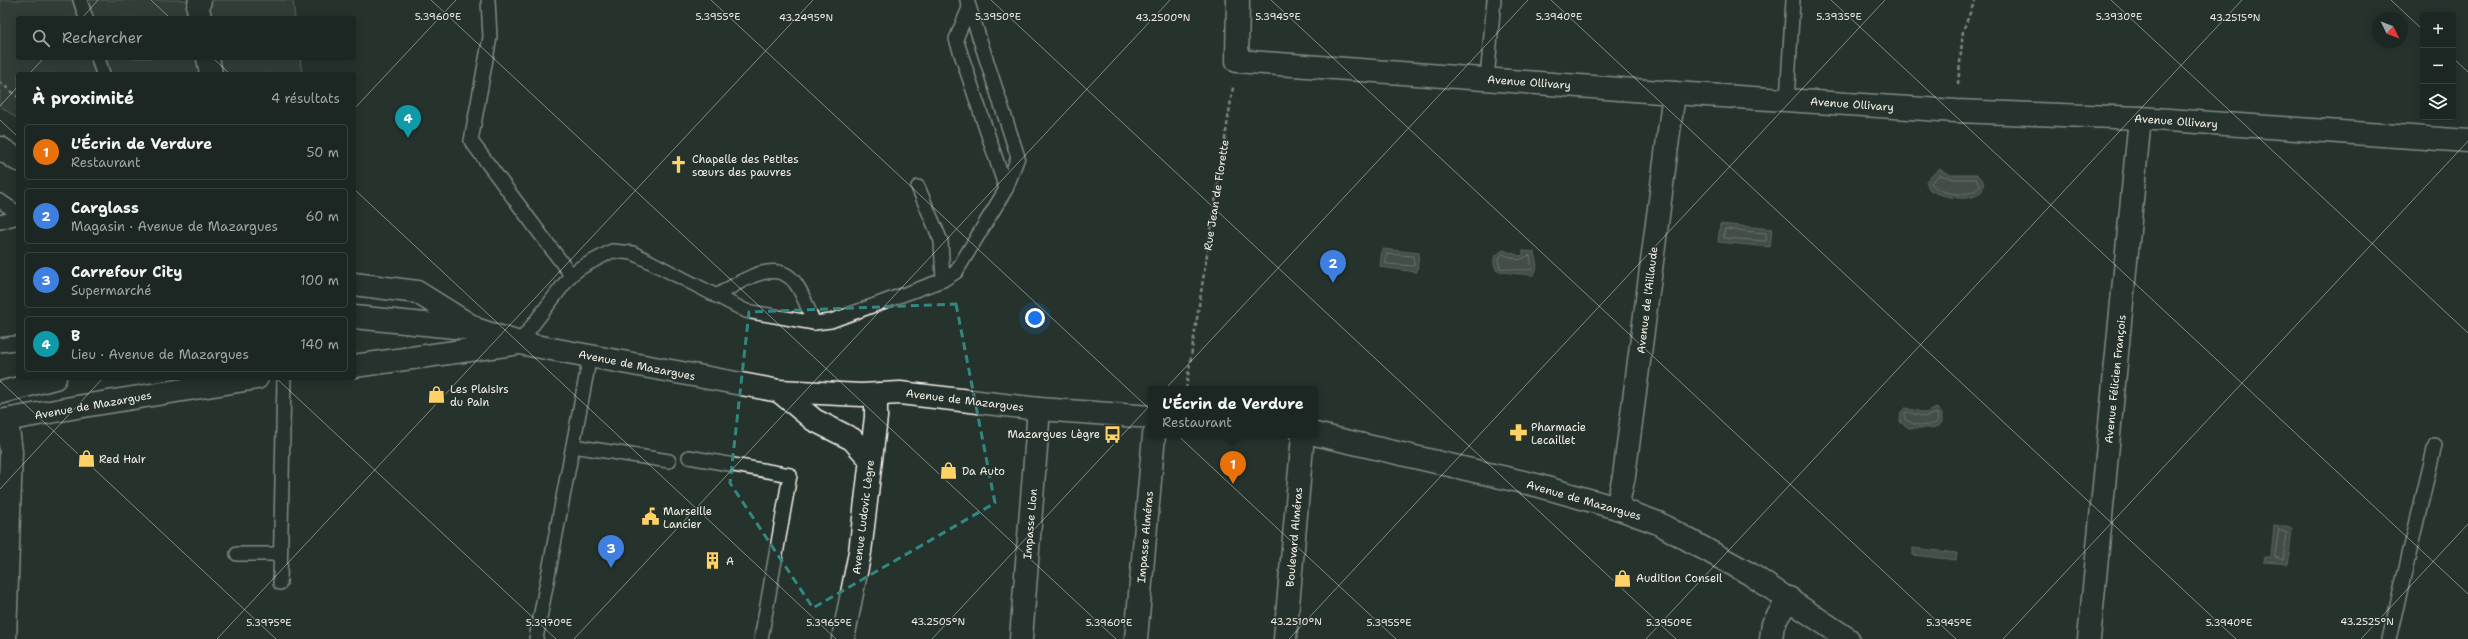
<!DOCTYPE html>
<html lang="fr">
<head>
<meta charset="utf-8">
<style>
  :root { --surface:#1c2622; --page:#29322f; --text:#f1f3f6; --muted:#a0a5a5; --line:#3a4340; --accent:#b45309 }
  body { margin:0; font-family:"Shantell Sans",sans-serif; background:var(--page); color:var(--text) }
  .controls { position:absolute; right:12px; top:12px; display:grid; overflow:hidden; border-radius:4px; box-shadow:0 2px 10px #0003 }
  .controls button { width:36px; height:36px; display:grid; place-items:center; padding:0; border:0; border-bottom:1px solid var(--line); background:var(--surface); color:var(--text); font:20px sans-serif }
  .compass { position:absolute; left:2372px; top:12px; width:36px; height:36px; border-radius:50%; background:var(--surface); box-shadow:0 2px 10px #0003; rotate:133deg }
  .you { position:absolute; left:1035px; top:318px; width:14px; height:14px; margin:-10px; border:3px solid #fff; border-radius:50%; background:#1a73e8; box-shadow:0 0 0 6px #1a73e833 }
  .badge { display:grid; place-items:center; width:26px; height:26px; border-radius:50%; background:var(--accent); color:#fff; font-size:13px; font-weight:700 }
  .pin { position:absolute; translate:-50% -33px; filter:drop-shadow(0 1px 2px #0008) }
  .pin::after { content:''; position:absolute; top:21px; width:14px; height:12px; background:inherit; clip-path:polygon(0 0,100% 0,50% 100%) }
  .popup { position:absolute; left:1148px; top:386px; width:170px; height:52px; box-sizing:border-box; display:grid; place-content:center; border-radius:4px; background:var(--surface); filter:drop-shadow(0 1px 3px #0005); font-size:13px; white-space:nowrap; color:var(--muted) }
  .popup b { font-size:15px; color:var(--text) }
  .popup::after { content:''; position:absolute; left:50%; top:100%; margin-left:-8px; border:8px solid transparent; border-top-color:var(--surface) }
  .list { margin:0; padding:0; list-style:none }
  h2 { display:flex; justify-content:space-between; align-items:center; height:52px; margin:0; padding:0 16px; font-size:17px }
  h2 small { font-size:13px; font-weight:400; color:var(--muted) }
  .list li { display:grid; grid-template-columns:26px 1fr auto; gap:12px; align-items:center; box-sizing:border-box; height:56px; margin:0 8px 8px; padding:0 8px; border:1px solid var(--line); border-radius:4px }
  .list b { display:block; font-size:15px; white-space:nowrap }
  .list p { margin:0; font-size:13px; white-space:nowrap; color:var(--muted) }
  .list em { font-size:13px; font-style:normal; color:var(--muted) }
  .icon { flex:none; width:22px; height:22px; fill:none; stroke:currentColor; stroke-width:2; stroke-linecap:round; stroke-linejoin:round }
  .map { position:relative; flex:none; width:2468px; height:639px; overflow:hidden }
  .search { position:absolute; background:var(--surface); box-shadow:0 2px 10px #0003; left:16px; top:16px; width:340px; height:44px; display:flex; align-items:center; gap:10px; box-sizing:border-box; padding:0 14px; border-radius:4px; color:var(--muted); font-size:15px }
  .panel { position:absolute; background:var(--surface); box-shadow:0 2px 10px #0003; left:16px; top:72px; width:340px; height:308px; border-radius:4px }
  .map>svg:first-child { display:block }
  .green { fill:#414b45; stroke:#9a9e96 }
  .water { fill:#676f68; stroke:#9fa39b }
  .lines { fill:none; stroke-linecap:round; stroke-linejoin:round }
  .shore { stroke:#bcbdb5; stroke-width:1 }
  .lane-casing { stroke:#f4f1e8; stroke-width:16 }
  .street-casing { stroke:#f4f1e8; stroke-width:25 }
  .secondary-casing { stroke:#f4f1e8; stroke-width:25 }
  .path { stroke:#f4f1e8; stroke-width:2.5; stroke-dasharray:4 3; stroke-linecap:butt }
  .lane { stroke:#26332d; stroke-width:13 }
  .street { stroke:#26332d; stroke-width:22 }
  .secondary { stroke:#26332d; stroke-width:22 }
  .marked { fill:none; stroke:#318880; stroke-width:3; stroke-dasharray:8 5; stroke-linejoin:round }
  .ticks { fill:none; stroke:#f4f1e8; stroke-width:1; stroke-opacity:0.45 }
  .labels { text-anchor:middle; stroke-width:3; stroke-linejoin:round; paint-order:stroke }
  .street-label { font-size:11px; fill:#f4f1e8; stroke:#26332d }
  .poi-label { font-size:11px; fill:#f4f1e8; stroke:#26332d; text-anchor:start }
  .ticks-label { font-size:10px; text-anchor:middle; fill:#f4f1e8; stroke:#26332d; stroke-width:3; stroke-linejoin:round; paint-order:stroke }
</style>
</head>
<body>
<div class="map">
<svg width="2468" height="639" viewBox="0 0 2468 639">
  <rect width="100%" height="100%" fill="#26332d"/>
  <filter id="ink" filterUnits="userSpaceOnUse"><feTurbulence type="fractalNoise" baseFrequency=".025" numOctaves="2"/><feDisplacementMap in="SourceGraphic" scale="8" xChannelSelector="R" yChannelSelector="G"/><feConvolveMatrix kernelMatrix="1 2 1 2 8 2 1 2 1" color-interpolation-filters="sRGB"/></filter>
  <g filter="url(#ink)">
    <!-- green -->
    <path class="green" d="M 0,0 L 293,0 L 295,18 L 18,18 L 18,58 L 300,58 L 302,74 L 18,74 L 18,119 L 0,106 Z"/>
    <!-- water -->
    <g class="water">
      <path d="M 1939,169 L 1950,175 L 1977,175 L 1983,181 C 1988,207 1940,198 1929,189 L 1926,181 Z"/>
      <path d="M 1720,224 L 1772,229 L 1770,247 L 1718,242 Z"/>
      <path d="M 1382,249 L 1419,253 L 1417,272 L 1380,267 Z"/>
      <path d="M 1503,250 L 1520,256 L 1523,255 L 1523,251 L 1534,252 C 1535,261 1540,267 1533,275 C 1530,275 1499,272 1497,271 L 1494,265 L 1494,257 Z"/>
      <path d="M 1905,408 L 1925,413 L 1937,408 L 1942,414 L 1942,422 L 1939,426 L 1930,428 L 1909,428 L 1900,422 L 1901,412 Z"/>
      <path d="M 2274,525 L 2292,528 L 2288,564 L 2264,562 L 2265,557 L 2271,557 Z"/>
      <path d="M 1913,548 L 1957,553 L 1956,560 L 1913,555 Z"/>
    </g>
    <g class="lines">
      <!-- shore -->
      <g class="shore">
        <path d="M 1940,175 L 1954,179 L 1976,179 L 1980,185 C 1973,200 1936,194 1931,183 Z"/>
        <path d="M 1725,229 L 1766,233 L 1766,241 L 1724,238 Z"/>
        <path d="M 1387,254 L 1413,256 L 1414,266 L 1386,264 Z"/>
        <path d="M 1503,254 L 1519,260 L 1530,255 L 1532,269 C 1530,271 1505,269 1500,268 L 1498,260 Z"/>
        <path d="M 1908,412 L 1925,417 L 1937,413 L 1938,421 C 1931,428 1912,426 1905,419 L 1905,413 Z"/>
        <path d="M 2279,530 L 2287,533 L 2283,560 L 2275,557 Z"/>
      </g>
      <defs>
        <g id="lane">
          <path d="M 80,0 L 86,18"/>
          <path d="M 488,0 L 490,37 L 471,141 L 571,275"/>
          <path d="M 969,8 L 956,39 L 1006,189"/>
          <path d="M 98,58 L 103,74"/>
          <path d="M 1487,79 L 1494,0"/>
          <path d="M 1787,100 L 1793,0"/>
          <path d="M 918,187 L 941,241 L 943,280"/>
          <path d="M 0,201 L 18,213"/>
          <path d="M 0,222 L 18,217"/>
          <path d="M 716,296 C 737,284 776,255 796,284 C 804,295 808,310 814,323"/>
          <path d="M 519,343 L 571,275 L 580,268 L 612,251 L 633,253 L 746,311 L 814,323 L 831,321 L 943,280 L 956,272 L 1006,189 L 1018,157 L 967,0"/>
          <path d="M 0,345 L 15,343"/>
          <path d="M 573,446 L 669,461"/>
          <path d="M 689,457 L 790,475 L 761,639"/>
          <path d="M 237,554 L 280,554"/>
          <path d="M 280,583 L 284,378"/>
          <path d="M 536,639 L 590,356"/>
          <path d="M 2389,639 L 2435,445"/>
        </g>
        <g id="street">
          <path d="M 1238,0 L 1237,61 L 1674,93 L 1956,111 L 2140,118 L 2468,141"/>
          <path d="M 200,18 L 198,8 L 200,0"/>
          <path d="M 208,58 L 211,74"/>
          <path d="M 1617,508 L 1624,476 L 1674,93"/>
          <path d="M 5,639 L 11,452 L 7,421"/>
          <path d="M 1021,639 L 1039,409"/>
          <path d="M 1136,639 L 1154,435"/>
          <path d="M 1285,639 L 1303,435"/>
          <path d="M 1771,639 L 1773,624 L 1789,598"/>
          <path d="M 2089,639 L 2140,118"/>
        </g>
        <g id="secondary">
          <path d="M 0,148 L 18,160"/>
          <path d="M 354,284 L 417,292 L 473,327"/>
          <path d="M 354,317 L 475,329 L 519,343 L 779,391 L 861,395 L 900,393 L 1039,409 L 1151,417"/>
          <path d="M 354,366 L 513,344"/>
          <path d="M 779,391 L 814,420 L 852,439 L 870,459"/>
          <path d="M 0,393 L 55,378"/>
          <path d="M 0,421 L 77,407 L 257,378"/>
          <path d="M 1315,434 L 1536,485 L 1617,508 L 1658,523 L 1750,574 L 1848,639"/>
          <path d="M 843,639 L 860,552 L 876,417 L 876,395"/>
        </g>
      </defs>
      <!-- lane casing -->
      <use href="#lane" class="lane-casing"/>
      <!-- street casing -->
      <use href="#street" class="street-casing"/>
      <!-- secondary casing -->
      <use href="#secondary" class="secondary-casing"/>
      <!-- path -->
      <g class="path">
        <path d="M 0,82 L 18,97"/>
        <path d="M 1958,84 L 1963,31 L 1975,0"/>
        <path d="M 1186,389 L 1233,87"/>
      </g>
      <!-- lane -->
      <use href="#lane" class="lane"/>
      <!-- street -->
      <use href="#street" class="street"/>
      <!-- secondary -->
      <use href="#secondary" class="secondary"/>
    </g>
  </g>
  <!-- marked area -->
  <path d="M0 0H2468V639H0ZM 956,304 L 995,503 L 813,608 L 730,483 L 749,312 Z" fill="#26332d" fill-opacity=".55" fill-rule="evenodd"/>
  <path class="marked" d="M 956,304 L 995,503 L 813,608 L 730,483 L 749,312 Z"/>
  <!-- ticks -->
  <path class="ticks" d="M 151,0 L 170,18M 431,0 L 1116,639M 711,0 L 1396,639M 991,0 L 1676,639M 1271,0 L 1956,639M 1551,0 L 2236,639M 1831,0 L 2468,594M 2111,0 L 2468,333M 2391,0 L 2423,30M 82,18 L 98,0M 213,58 L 230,74M 2453,58 L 2468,72M 29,74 L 44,58M 0,106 L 18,86M 354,109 L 456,0M 0,120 L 18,137M 354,189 L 836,639M 276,378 L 556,639M 0,381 L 276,639M 0,489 L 103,378M 217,639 L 813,0M 574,639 L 1170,0M 932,639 L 1528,0M 1289,639 L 1885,0M 1646,639 L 2242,0M 2003,639 L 2468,141M 2361,639 L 2468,524"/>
  <!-- icons -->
  <defs>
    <symbol id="church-bare" viewBox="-9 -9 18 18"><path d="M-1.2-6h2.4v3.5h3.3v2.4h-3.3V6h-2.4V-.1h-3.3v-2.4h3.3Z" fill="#ffd166" stroke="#26332d" stroke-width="2.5" paint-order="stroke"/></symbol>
    <symbol id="shop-bare" viewBox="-9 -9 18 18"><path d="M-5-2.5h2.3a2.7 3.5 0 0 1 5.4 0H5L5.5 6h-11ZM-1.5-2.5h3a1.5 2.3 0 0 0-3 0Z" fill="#ffd166" stroke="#26332d" stroke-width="2.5" paint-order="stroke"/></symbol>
    <symbol id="pharmacy-bare" viewBox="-9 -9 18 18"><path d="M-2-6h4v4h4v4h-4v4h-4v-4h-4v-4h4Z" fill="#ffd166" stroke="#26332d" stroke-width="2.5" paint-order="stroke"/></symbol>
    <symbol id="bus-bare" viewBox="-9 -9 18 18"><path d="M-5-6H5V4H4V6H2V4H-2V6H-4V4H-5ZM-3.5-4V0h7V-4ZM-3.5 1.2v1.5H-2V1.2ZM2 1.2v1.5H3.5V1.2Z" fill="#ffd166" stroke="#26332d" stroke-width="2.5" paint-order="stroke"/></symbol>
    <symbol id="civic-bare" viewBox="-9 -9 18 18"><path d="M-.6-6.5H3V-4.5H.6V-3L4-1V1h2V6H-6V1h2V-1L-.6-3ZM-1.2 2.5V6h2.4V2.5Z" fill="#ffd166" stroke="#26332d" stroke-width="2.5" paint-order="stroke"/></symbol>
    <symbol id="building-bare" viewBox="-9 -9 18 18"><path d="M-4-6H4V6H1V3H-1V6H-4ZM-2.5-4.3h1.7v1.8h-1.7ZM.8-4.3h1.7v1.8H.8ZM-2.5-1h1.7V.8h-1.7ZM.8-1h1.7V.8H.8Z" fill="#ffd166" stroke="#26332d" stroke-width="2.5" paint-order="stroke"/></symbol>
  </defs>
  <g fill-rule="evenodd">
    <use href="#church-bare" x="666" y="152" width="25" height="25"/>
    <use href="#shop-bare" x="424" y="382" width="25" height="25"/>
    <use href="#pharmacy-bare" x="1506" y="420" width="25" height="25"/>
    <use href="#bus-bare" x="1100" y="422" width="25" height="25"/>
    <use href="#shop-bare" x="74" y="446" width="25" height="25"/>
    <use href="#shop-bare" x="936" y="458" width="25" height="25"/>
    <use href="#civic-bare" x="638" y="504" width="25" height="25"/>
    <use href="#building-bare" x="700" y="548" width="25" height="25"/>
    <use href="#shop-bare" x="1610" y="566" width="25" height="25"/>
  </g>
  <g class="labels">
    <!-- street labels -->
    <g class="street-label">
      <text transform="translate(1529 82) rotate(4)" y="4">Avenue Ollivary</text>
      <text transform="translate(1852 104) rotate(4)" y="4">Avenue Ollivary</text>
      <text transform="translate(2176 121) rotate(4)" y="4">Avenue Ollivary</text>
      <text transform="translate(1216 195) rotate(-81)" y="4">Rue Jean de Florette</text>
      <text transform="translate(1647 300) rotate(-83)" y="4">Avenue de l'Aillaude</text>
      <text transform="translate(637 365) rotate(11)" y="4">Avenue de Mazargues</text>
      <text transform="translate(2115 379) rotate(-84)" y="4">Avenue Félicien François</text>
      <text transform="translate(965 400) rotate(7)" y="4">Avenue de Mazargues</text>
      <text transform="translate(93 405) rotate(-10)" y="4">Avenue de Mazargues</text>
      <text transform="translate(1584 500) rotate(16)" y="4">Avenue de Mazargues</text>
      <text transform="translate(863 517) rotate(-83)" y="4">Avenue Ludovic Lègre</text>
      <text transform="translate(1030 524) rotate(-85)" y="4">Impasse Lion</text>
      <text transform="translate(1145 537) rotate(-85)" y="4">Impasse Alméras</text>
      <text transform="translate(1294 537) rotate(-85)" y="4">Boulevard Alméras</text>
    </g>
    <!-- poi labels -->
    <g class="poi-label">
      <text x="692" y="163">Chapelle des Petites<tspan x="692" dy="13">sœurs des pauvres</tspan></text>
      <text x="450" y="393">Les Plaisirs<tspan x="450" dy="13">du Pain</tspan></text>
      <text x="1531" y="431">Pharmacie<tspan x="1531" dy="13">Lecaillet</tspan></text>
      <text x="1100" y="438" text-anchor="end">Mazargues Lègre</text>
      <text x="99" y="463">Red Hair</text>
      <text x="962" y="475">Da Auto</text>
      <text x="663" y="515">Marseille<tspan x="663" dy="13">Lancier</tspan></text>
      <text x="726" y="565">A</text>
      <text x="1636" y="582">Audition Conseil</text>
    </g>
  </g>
  <g class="ticks-label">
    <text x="438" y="20">5.3960°E</text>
    <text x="718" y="20">5.3955°E</text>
    <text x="1278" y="20">5.3945°E</text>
    <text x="1559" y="20">5.3940°E</text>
    <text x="998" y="20">5.3950°E</text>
    <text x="1839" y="20">5.3935°E</text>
    <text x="2119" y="20">5.3930°E</text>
    <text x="806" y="21">43.2495°N</text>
    <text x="1163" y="21">43.2500°N</text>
    <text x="2235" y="21">43.2515°N</text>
    <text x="938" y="625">43.2505°N</text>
    <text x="1296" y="625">43.2510°N</text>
    <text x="2367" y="625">43.2525°N</text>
    <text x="269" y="626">5.3975°E</text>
    <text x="549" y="626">5.3970°E</text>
    <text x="829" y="626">5.3965°E</text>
    <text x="1109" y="626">5.3960°E</text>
    <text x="1389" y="626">5.3955°E</text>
    <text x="1669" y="626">5.3950°E</text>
    <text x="1949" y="626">5.3945°E</text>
    <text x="2229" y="626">5.3940°E</text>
  </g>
</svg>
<div class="controls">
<button>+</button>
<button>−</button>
<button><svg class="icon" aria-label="layers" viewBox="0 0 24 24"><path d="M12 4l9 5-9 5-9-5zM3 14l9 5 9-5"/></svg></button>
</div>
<svg class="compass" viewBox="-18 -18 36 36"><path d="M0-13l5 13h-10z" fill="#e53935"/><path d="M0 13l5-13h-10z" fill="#a0a5a5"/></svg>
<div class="you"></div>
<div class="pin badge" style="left:1233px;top:484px;background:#e8710a">1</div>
<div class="popup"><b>L'Écrin de Verdure</b>Restaurant</div>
<div class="pin badge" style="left:1333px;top:283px;background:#3f7fe0">2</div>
<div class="pin badge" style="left:611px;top:568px;background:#3f7fe0">3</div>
<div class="pin badge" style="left:408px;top:138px;background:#0f9aa8">4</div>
<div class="search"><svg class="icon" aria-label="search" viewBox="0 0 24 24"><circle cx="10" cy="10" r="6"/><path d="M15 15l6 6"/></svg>Rechercher</div>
<section class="panel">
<h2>À proximité<small>4 résultats</small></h2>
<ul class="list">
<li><span class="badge" style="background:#e8710a">1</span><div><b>L'Écrin de Verdure</b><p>Restaurant</p></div><em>50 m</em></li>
<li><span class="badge" style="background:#3f7fe0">2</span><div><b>Carglass</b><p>Magasin · Avenue de Mazargues</p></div><em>60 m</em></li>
<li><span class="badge" style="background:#3f7fe0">3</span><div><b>Carrefour City</b><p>Supermarché</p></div><em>100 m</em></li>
<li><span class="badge" style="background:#0f9aa8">4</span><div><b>B</b><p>Lieu · Avenue de Mazargues</p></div><em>140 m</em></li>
</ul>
</section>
</div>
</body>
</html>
